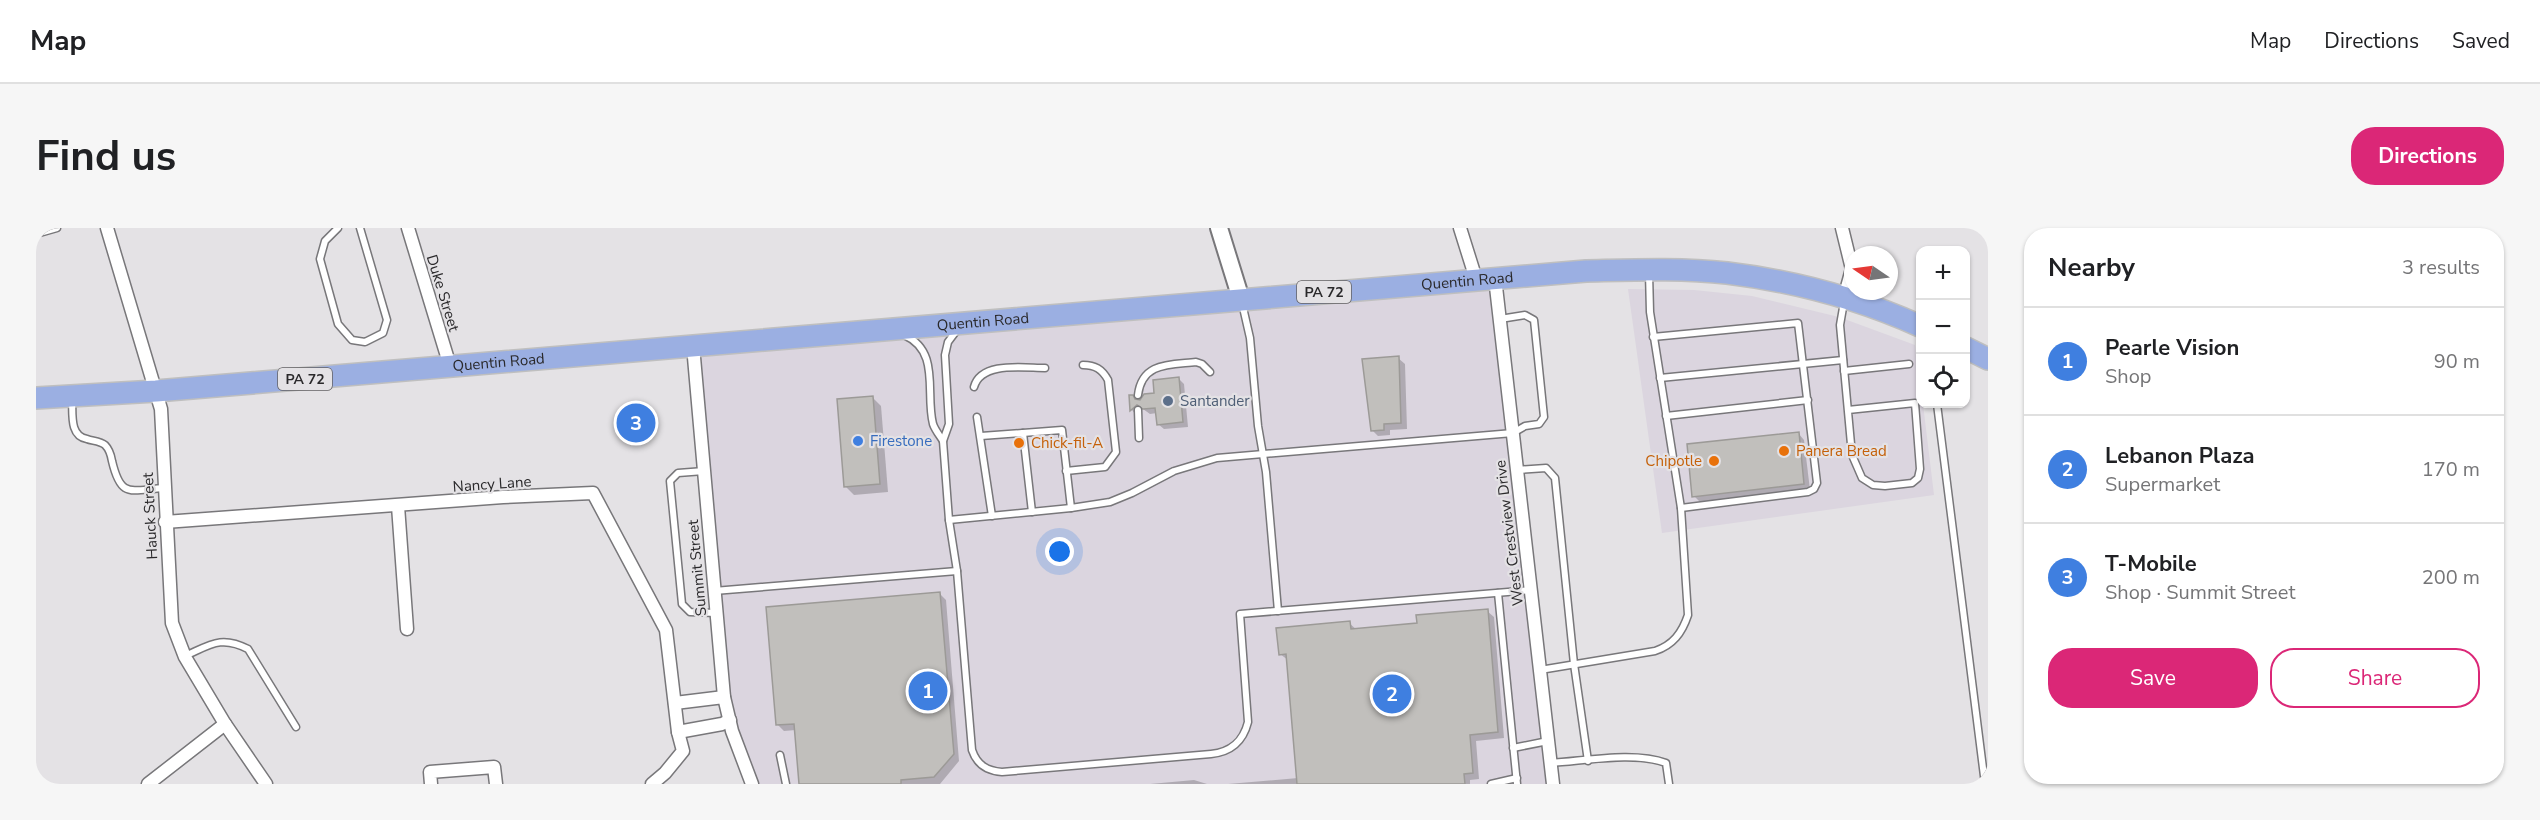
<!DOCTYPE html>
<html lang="en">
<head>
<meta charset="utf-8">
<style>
  :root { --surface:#fff; --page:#f6f6f6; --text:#202124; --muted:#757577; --line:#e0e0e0; --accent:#db2777 }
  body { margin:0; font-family:"Nunito Sans",sans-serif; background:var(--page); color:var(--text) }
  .controls { position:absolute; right:18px; top:18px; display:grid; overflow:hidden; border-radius:12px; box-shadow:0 2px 4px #0004 }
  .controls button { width:54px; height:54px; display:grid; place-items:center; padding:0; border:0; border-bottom:2px solid var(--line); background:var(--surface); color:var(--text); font:30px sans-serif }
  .compass { position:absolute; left:1808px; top:18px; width:54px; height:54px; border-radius:50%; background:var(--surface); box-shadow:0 2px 4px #0004; rotate:283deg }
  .you { position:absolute; left:1024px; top:324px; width:21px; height:21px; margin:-15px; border:4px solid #fff; border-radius:50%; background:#1a73e8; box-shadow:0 0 0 9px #1a73e833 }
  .badge { display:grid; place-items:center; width:39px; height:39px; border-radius:50%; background:var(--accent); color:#fff; font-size:20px; font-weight:700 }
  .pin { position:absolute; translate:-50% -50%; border:3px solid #fff; box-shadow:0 2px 6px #0006 }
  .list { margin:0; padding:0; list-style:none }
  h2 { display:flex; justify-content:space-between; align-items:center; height:78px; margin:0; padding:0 24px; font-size:26px }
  h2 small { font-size:20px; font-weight:400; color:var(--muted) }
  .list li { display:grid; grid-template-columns:39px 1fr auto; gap:18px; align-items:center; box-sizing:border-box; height:108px; padding:0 24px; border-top:2px solid var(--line) }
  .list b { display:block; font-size:22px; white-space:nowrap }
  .list p { margin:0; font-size:20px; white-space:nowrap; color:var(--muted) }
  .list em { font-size:20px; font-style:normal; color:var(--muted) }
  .actions { display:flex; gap:12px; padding:18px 24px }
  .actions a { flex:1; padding:14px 0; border:2px solid var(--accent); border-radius:24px; text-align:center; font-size:21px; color:var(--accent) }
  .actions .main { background:var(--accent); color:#fff }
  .icon { flex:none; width:33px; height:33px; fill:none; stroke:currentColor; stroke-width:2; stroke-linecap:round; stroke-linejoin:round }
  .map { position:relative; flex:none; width:1952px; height:556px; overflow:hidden; border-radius:24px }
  header { display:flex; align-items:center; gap:36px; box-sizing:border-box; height:84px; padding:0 30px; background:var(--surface); border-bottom:2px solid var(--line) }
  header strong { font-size:28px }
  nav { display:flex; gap:33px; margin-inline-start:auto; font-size:21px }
  .intro { display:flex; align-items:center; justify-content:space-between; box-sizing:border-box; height:144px; padding:0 36px }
  h1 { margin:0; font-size:42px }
  .button { padding:15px 27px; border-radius:24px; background:var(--accent); color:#fff; font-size:21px; font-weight:700 }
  main { display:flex; gap:36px; padding:0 36px }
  aside { flex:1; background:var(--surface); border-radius:24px; box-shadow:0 2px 4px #0004 }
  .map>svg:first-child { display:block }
  .built { fill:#dbd5df }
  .shadow { fill:#0003 }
  .building { fill:#c1bfbc; stroke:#9c9a97; stroke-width:1.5 }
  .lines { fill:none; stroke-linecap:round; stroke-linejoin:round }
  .service-casing { stroke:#78777a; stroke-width:9 }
  .minor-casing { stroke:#78777a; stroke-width:15 }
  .tertiary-casing { stroke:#78777a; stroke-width:20 }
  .trunk-casing { stroke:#bfbfbf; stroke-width:24 }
  .service { stroke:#fff; stroke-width:6 }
  .minor { stroke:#fff; stroke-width:12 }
  .tertiary { stroke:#fff; stroke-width:16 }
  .trunk { stroke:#9bafe2; stroke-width:21 }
  .service-dot { fill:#5c6f8a; stroke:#e4e2e5; stroke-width:2 }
  .shop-dot { fill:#3f7fe0; stroke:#e4e2e5; stroke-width:2 }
  .food-dot { fill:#e8710a; stroke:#e4e2e5; stroke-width:2 }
  .labels { text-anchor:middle; stroke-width:4.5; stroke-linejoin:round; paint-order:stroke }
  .shield { fill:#e4e2e5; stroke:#626063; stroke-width:1.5 }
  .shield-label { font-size:14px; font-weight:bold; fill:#2a292b }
  .street-label { font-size:15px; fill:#2a292b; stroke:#e4e2e5 }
  .service-label { font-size:15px; fill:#4e5e75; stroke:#e4e2e5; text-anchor:start }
  .shop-label { font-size:15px; fill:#366cbe; stroke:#e4e2e5; text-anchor:start }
  .food-label { font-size:15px; fill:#c56008; stroke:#e4e2e5; text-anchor:start }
</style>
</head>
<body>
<header>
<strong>Map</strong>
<nav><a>Map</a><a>Directions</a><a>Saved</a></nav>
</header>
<div class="intro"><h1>Find us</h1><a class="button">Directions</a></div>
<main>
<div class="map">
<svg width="1952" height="556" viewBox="0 0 1952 556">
  <rect width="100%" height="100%" fill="#e4e2e5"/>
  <!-- built -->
  <g class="built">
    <path d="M 1459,50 L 1517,556 L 716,556 L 696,503 L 657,118 Z"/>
    <path d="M 1592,61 L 1658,62 L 1716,68 L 1803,89 L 1879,117 L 1884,176 L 1887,176 L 1898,267 L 1626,305 Z"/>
  </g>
  <!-- shadow -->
  <g class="shadow">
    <path d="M 1362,130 L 1369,136 L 1371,201 L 1354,202 L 1354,207 L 1342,208 L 1336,202 Z"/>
    <path d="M 1143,151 L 1148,156 L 1152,199 L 1128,201 L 1122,196 L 1121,185 L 1114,186 L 1107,181 L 1100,187 L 1096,182 L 1094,169 L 1105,173 Z"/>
    <path d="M 836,169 L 845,178 L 852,264 L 818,267 L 809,258 Z"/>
    <path d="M 1762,205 L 1768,212 L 1774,262 L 1664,274 L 1658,268 Z"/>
    <path d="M 903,365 L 910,372 L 923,533 L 904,556 L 765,556 L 760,502 L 748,503 L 741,496 Z"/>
    <path d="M 1451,383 L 1458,389 L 1468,510 L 1440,513 L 1443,551 L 1434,552 L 1434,556 L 1192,556 L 1262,550 L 1252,432 L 1244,426 L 1313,395 L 1321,402 L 1383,397 Z"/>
    <path d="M 1158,552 L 1171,556 L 1114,556 Z"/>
  </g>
  <!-- building -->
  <g class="building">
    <path d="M 1363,128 L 1365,195 L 1348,196 L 1348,202 L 1335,203 L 1326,131 Z"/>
    <path d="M 1143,149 L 1147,194 L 1121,197 L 1119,180 L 1107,181 L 1101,177 L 1094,183 L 1093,167 L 1097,167 L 1099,171 L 1104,172 L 1108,166 L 1118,165 L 1117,152 Z"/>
    <path d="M 837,168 L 844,256 L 808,259 L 801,171 Z"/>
    <path d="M 1763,204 L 1768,256 L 1656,269 L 1651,216 Z"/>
    <path d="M 904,364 L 918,526 L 898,549 L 865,552 L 865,556 L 763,556 L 758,496 L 740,497 L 730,379 Z"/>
    <path d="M 1452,381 L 1462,504 L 1434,507 L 1437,545 L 1428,546 L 1429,556 L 1261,556 L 1250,426 L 1243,427 L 1240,400 L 1314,393 L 1315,401 L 1381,395 L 1380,387 Z"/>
  </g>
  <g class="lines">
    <defs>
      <g id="service">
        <path d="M 302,0 L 289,13 L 284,31 L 302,96 L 316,112 L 329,114 L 347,105 L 351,92 L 324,0"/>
        <path d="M 0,6 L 21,0"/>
        <path d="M 1808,74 L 1804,97 L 1816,227 L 1826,250 L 1837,257 L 1849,258 L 1876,255 L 1882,250 L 1884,241 L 1879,175 L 1812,182"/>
        <path d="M 1206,75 L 1214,110 L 1222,198 L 1230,244 L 1242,383"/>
        <path d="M 921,102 L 912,114 L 909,127 L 913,196 L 907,213 L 913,292 L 921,343 L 936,522 C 941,537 951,543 966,544 L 1175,526 C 1195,524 1207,514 1212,494 L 1204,386 L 1495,362"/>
        <path d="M 868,107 C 905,123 889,165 897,196 C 899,202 904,208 907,213"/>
        <path d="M 1617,109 L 1762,95 L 1781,255 L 1778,261 L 1772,264 L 1645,280"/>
        <path d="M 1808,143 L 1873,136"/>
        <path d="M 1624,150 L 1807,132"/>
        <path d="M 938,159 C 945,133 988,140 1009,140"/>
        <path d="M 1102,167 C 1106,134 1134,137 1160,134 L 1166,136 L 1174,144"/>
        <path d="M 36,171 C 37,185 33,208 51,211 C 56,213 64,213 69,217 C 73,221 75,227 76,233 C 85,271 94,262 128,260"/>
        <path d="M 1901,176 L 1949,556"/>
        <path d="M 1102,182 L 1103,210"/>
        <path d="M 1630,188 L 1772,172"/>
        <path d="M 941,189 L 956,288"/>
        <path d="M 987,205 L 996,284"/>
        <path d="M 945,208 L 1026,202 L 1035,280"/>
        <path d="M 1481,242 L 1510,240 L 1519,250 L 1538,436 L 1552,533"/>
        <path d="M 668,243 L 642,245 L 634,253 L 646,376 L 654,384 L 680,385"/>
        <path d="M 1030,243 L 1069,239 L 1080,224 L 1072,152 C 1066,141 1059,137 1047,137"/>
        <path d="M 913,292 L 1035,280 L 1074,274 L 1096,265 L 1138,243 L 1181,230 L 1477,205 L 1489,198 L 1503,196 L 1508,189 L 1498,92 L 1489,87 L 1464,91"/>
        <path d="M 678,363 L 921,343"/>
        <path d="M 1462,365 L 1481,556"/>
        <path d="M 149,428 C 174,417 185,407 212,421 L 260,499"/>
        <path d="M 1504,442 L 1619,423 C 1637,417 1646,405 1652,387 L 1645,280 L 1614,84 L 1613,45"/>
        <path d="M 1477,520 L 1512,513"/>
        <path d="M 744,527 L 750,556"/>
        <path d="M 1515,535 C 1549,533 1598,523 1630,535 L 1633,556"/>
        <path d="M 1455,556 L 1481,550"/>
      </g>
      <g id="minor">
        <path d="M 71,0 L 125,181 L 136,395 L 149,429 L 189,496 L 230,556"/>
        <path d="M 372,0 L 414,138"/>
        <path d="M 1424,0 L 1440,51"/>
        <path d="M 1806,0 L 1816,41 L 1808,70"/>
        <path d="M 1459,50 L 1517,556"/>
        <path d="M 657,118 L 688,469 L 696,503 L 716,556"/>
        <path d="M 362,278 L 371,401"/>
        <path d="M 129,294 L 467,269 L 557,265 L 630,402 L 642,504 L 647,523 L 629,545 L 616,556"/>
        <path d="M 639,475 L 688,469"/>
        <path d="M 642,504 L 686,496 L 694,492"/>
        <path d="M 112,556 L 189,496"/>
        <path d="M 395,556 L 394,544 L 458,539 L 460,556"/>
      </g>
      <path id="tertiary" d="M 1183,0 L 1205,71"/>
      <g id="trunk">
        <path d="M 1930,120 L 1952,131"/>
        <path id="s1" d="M 0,170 L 120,163 L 1550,43 C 1597,42 1644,40 1691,45 C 1757,53 1824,71 1884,98"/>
      </g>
    </defs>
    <!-- service casing -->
    <use href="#service" class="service-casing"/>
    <!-- minor casing -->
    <use href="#minor" class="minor-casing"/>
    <!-- tertiary casing -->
    <use href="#tertiary" class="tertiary-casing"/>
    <!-- trunk casing -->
    <use href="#trunk" class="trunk-casing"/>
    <!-- service -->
    <use href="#service" class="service"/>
    <!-- minor -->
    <use href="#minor" class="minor"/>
    <!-- tertiary -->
    <use href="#tertiary" class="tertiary"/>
    <!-- trunk -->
    <use href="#trunk" class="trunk"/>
  </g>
  <!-- markers -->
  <circle class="service-dot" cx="1132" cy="173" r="6"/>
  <circle class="shop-dot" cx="822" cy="213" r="6"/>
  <g class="food-dot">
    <circle cx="983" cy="215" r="6"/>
    <circle cx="1748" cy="223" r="6"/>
    <circle cx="1678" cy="233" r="6"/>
  </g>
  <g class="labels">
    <!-- shield labels -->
    <g class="shield">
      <rect x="1261" y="53" width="54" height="22" rx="4.5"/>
      <rect x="242" y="140" width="54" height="22" rx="4.5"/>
    </g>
    <g class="shield-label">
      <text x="1288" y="69">PA 72</text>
      <text x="269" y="156">PA 72</text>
    </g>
    <!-- street labels -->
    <g class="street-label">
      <text dy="5" stroke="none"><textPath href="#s1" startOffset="1436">Quentin Road</textPath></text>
      <text transform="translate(407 65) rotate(73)" y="5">Duke Street</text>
      <text dy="5" stroke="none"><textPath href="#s1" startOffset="950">Quentin Road</textPath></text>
      <text dy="5" stroke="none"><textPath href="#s1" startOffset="464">Quentin Road</textPath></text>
      <text transform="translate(456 256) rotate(-4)" y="5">Nancy Lane</text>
      <text transform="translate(114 288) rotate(-93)" y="5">Hauck Street</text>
      <text transform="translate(1473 305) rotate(-97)" y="5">West Crestview Drive</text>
      <text transform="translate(661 340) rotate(-95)" y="5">Summit Street</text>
    </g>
    <!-- service labels -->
    <g class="service-label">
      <text x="1144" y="178">Santander</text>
    </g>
    <!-- shop labels -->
    <g class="shop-label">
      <text x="834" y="218">Firestone</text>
    </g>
    <!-- food labels -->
    <g class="food-label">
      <text x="995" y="220">Chick-fil-A</text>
      <text x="1760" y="228">Panera Bread</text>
      <text x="1666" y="238" text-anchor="end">Chipotle</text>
    </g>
  </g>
</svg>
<div class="controls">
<button>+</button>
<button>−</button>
<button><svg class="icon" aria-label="locate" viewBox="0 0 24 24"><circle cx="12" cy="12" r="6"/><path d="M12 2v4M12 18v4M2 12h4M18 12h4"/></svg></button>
</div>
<svg class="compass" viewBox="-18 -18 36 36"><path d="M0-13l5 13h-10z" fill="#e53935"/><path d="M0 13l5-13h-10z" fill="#757577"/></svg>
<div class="you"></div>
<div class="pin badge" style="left:892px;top:463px;background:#3f7fe0">1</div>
<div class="pin badge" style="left:1356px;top:466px;background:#3f7fe0">2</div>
<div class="pin badge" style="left:600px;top:195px;background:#3f7fe0">3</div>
</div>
<aside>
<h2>Nearby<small>3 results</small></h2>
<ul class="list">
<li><span class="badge" style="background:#3f7fe0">1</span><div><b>Pearle Vision</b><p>Shop</p></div><em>90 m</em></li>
<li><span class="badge" style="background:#3f7fe0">2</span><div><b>Lebanon Plaza</b><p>Supermarket</p></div><em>170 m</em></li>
<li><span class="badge" style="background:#3f7fe0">3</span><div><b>T-Mobile</b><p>Shop · Summit Street</p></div><em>200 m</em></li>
</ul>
<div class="actions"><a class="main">Save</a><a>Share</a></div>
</aside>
</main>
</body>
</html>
